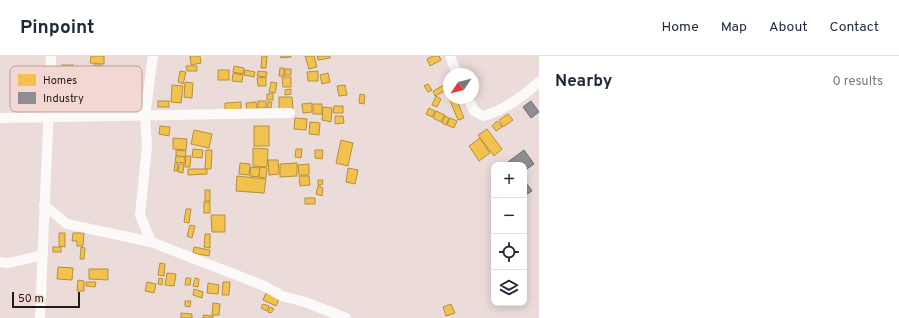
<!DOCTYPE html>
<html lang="en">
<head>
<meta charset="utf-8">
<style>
  :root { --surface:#fff; --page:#f6f6f7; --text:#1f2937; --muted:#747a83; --line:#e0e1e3 }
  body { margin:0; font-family:Overpass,sans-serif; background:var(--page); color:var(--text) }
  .controls { position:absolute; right:12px; bottom:12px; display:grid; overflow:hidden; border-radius:8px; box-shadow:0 2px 10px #0003 }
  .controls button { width:36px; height:36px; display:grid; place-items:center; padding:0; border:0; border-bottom:1px solid var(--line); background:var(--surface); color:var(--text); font:20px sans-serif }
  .compass { position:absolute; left:443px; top:12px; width:36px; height:36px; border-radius:50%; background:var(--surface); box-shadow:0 2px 10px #0003; rotate:235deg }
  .scale { position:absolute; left:12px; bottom:10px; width:68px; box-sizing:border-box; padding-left:4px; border:2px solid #231917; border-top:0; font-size:11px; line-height:14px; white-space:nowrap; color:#231917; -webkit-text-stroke:3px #f3d7d2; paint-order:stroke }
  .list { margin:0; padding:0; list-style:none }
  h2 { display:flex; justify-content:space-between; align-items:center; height:52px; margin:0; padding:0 16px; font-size:17px }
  h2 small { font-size:13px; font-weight:400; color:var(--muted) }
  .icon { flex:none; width:22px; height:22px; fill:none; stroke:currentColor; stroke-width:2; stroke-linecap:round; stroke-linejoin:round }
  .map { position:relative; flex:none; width:539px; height:262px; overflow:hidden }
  header { display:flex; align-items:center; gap:24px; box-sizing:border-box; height:56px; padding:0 20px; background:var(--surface); border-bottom:1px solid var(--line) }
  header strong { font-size:19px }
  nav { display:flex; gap:22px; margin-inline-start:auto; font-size:14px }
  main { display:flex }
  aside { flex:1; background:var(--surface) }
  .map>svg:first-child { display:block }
  .homes { fill:#f2c14e; stroke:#b48f3e }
  .industry { fill:#8d8d92; stroke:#6d6a6d }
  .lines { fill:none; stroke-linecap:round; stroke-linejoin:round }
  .minor { stroke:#fcfaf9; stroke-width:10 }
  .key { fill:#f3d7d2; stroke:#b59e9a; stroke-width:1 }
  .key-label { font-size:11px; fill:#231917 }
</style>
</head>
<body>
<header>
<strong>Pinpoint</strong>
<nav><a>Home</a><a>Map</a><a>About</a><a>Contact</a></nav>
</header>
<main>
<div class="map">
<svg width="539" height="262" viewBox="0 0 539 262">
  <rect width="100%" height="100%" fill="#ebdcda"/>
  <!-- homes -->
  <g class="homes">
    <path d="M 91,0 L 104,0 L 104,8 L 90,7 Z"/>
    <path d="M 190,0 L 200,0 L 201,7 L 191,9 Z"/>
    <path d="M 262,0 L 267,0 L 266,12 L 261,12 Z"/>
    <path d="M 280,0 L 291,0 L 291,1 L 281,2 Z"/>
    <path d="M 305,0 L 314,0 L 317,11 L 309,13 Z"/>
    <path d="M 317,0 L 330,0 L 330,2 L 318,4 Z"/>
    <path d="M 433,0 L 439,0 L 441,4 L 430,10 L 427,3 Z"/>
    <rect x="62" y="9" width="11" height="10"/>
    <path d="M 93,9 L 102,9 L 101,20 L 92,19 Z"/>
    <path d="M 186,10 L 197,10 L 197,15 L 187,15 Z"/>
    <path d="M 234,10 L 244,12 L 243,18 L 233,16 Z"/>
    <path d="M 280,12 L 284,12 L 284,20 L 279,20 Z"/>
    <rect x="285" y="13" width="6" height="6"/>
    <rect x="218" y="14" width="11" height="10"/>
    <path d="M 245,14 L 255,16 L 254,21 L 244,19 Z"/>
    <path d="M 180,15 L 186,16 L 183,28 L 178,26 Z"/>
    <path d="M 258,15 L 267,16 L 266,21 L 257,20 Z"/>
    <path d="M 318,15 L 318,25 L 308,25 L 307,16 Z"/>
    <path d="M 233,17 L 243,19 L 242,26 L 232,25 Z"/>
    <path d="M 328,17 L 330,26 L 322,28 L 320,19 Z"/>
    <path d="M 266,21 L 266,30 L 258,30 L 257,22 Z"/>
    <path d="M 282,21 L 291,21 L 291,31 L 283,31 Z"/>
    <path d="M 185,26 L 193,27 L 192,42 L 184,41 Z"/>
    <path d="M 271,26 L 277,27 L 275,37 L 269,36 Z"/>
    <path d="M 448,27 L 449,33 L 435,40 L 433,35 Z"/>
    <path d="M 428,28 L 432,34 L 428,36 L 424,30 Z"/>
    <path d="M 172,29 L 183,30 L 181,47 L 171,46 Z"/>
    <path d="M 345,29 L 347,39 L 339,40 L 337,30 Z"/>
    <path d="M 291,33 L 291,38 L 285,39 L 285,34 Z"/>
    <path d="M 449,36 L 449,42 L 456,42 L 464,62 L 458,64 L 447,37 Z"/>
    <rect x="267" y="38" width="6" height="6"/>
    <path d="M 360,38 L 365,39 L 364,48 L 359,47 Z"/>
    <path d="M 436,40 L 441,43 L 437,51 L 432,49 Z"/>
    <path d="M 279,41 L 292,41 L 293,53 L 279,53 Z"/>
    <rect x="158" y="45" width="11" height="6"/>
    <rect x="258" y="45" width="8" height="7"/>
    <path d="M 241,46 L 241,53 L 225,54 L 225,47 Z"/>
    <path d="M 256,46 L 257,53 L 247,54 L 246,47 Z"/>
    <path d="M 268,46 L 272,46 L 271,52 L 267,52 Z"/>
    <path d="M 312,47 L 312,56 L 303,57 L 302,48 Z"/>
    <rect x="313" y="48" width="9" height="10"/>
    <path d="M 334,50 L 343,50 L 343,57 L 333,57 Z"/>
    <path d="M 323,51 L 332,52 L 331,66 L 322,64 Z"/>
    <path d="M 429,52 L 435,55 L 432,61 L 426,58 Z"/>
    <path d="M 436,55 L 445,59 L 441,66 L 433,62 Z"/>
    <path d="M 508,58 L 513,64 L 503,71 L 499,64 Z"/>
    <path d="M 335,60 L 343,60 L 344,67 L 335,68 Z"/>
    <path d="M 445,60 L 449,62 L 446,69 L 442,67 Z"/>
    <path d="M 295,62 L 307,63 L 306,74 L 294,73 Z"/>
    <path d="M 450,62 L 457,65 L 454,72 L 447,69 Z"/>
    <path d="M 497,65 L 502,71 L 496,75 L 492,70 Z"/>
    <path d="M 310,66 L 320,67 L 319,79 L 309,78 Z"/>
    <path d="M 160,70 L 170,71 L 169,80 L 159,78 Z"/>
    <rect x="254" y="70" width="15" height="20"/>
    <path d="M 487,73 L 502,93 L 494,100 L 478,79 Z"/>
    <path d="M 194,74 L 212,78 L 209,92 L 191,88 Z"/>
    <path d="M 173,82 L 187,83 L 186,94 L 173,93 Z"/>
    <path d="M 480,82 L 490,97 L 479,105 L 469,90 Z"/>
    <path d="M 341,84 L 353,87 L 348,110 L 336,107 Z"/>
    <path d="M 253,92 L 268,93 L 267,111 L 253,110 Z"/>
    <path d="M 193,93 L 203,94 L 202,102 L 192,101 Z"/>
    <path d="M 296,93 L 302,93 L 301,102 L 295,101 Z"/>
    <path d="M 176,94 L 186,95 L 185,101 L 176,100 Z"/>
    <path d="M 206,94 L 212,94 L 211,113 L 205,113 Z"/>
    <path d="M 315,94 L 323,94 L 322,103 L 315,102 Z"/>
    <path d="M 176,100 L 185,101 L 185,107 L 175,106 Z"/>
    <path d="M 186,100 L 191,100 L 190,111 L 185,111 Z"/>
    <path d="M 268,104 L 278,104 L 279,118 L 269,119 Z"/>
    <path d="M 175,107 L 178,108 L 177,115 L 174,115 Z"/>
    <path d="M 240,107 L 250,108 L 249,119 L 239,118 Z"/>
    <path d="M 297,107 L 297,120 L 280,121 L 280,108 Z"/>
    <path d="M 179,108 L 184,108 L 183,117 L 178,116 Z"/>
    <path d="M 309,108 L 309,119 L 299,119 L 298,109 Z"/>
    <path d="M 251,111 L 260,112 L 259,121 L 250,120 Z"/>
    <path d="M 260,111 L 267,112 L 266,122 L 259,121 Z"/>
    <path d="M 348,112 L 358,114 L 355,128 L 346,126 Z"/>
    <path d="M 188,113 L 207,113 L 207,118 L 188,119 Z"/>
    <path d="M 237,120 L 266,123 L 264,137 L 236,135 Z"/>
    <path d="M 299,120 L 309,120 L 310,129 L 300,130 Z"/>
    <path d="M 318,124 L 323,124 L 322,129 L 318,129 Z"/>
    <path d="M 318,130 L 323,132 L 322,140 L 316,138 Z"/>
    <rect x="205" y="134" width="5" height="11"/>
    <rect x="305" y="142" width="10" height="6"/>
    <rect x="204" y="146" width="6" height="11"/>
    <path d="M 186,153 L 191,153 L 189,167 L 184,166 Z"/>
    <path d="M 211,159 L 225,159 L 225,176 L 212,176 Z"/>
    <path d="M 190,169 L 195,170 L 192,182 L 187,180 Z"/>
    <path d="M 59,177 L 65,177 L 65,191 L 59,190 Z"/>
    <path d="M 73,177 L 84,177 L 83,190 L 77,190 L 77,185 L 72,185 Z"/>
    <path d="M 205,178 L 210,178 L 210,192 L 204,191 Z"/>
    <rect x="53" y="191" width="8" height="5"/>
    <path d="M 81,191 L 85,192 L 84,203 L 80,203 Z"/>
    <path d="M 194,191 L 210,194 L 209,200 L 193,197 Z"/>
    <path d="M 160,207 L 165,208 L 164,220 L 158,219 Z"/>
    <path d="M 58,211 L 73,212 L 72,224 L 57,223 Z"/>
    <path d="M 89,213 L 108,213 L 108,224 L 89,223 Z"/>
    <path d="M 167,217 L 176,218 L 174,230 L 165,229 Z"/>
    <path d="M 159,222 L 163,223 L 162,229 L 158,228 Z"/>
    <path d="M 186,222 L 191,222 L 190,229 L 185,229 Z"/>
    <path d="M 195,222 L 199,223 L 198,231 L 193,230 Z"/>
    <path d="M 78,224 L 84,225 L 84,235 L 77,235 Z"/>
    <path d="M 86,226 L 96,226 L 95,231 L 86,230 Z"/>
    <path d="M 147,226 L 156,228 L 154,237 L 145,235 Z"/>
    <path d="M 223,226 L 230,226 L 229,239 L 222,239 Z"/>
    <path d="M 208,227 L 219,229 L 218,238 L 207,237 Z"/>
    <path d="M 194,233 L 203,236 L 202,242 L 193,239 Z"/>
    <path d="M 266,237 L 279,243 L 276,250 L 263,244 Z"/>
    <path d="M 185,245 L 191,245 L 190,251 L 185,250 Z"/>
    <path d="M 213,247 L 220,248 L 219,259 L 212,259 Z"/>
    <path d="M 263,248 L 269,250 L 267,255 L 261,252 Z"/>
    <path d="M 451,248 L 455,257 L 446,260 L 443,251 Z"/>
    <path d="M 270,251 L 274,253 L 271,257 L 268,256 Z"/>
    <path d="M 181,257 L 192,258 L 192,262 L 181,262 Z"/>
    <path d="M 203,259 L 213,260 L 213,262 L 203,262 Z"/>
  </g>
  <!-- industry -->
  <g class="industry">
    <path d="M 531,45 L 539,56 L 531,62 L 523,51 Z"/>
    <path d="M 524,94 L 534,108 L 524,115 L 524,109 L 504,109 Z"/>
    <path d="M 524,124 L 532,135 L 524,140 Z"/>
  </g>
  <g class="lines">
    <!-- minor -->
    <g class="minor">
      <path d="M 450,0 L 457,18"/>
      <path d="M 468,42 L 474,55 L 483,60 C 504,55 523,40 539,26"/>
      <path d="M 0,62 L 290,57"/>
      <path d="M 44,149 L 67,168 L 151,186 L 262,229 L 282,240 L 305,246 L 346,262"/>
      <path d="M 151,186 L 140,159 L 147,90 L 145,60 L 153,0"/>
      <path d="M 0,206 L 9,207 L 43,199"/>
      <path d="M 40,262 L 51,0"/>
    </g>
  </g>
  <!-- legend -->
  <rect x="10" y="10" width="132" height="46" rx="6" class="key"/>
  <rect x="18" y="18" width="18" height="12" fill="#f2c14e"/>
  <rect x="18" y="36" width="18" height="12" fill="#8d8d92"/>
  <g class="key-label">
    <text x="43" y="28">Homes</text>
    <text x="43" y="46">Industry</text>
  </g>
</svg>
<div class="controls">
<button>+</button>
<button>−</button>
<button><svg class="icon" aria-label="locate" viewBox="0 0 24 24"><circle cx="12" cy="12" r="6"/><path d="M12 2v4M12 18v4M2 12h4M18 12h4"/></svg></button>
<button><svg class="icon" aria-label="layers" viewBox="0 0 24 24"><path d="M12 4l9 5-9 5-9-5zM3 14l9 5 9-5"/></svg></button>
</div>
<svg class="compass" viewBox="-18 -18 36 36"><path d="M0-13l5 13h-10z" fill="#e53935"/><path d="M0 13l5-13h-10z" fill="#747a83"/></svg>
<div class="scale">50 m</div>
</div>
<aside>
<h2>Nearby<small>0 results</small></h2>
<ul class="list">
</ul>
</aside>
</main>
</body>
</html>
